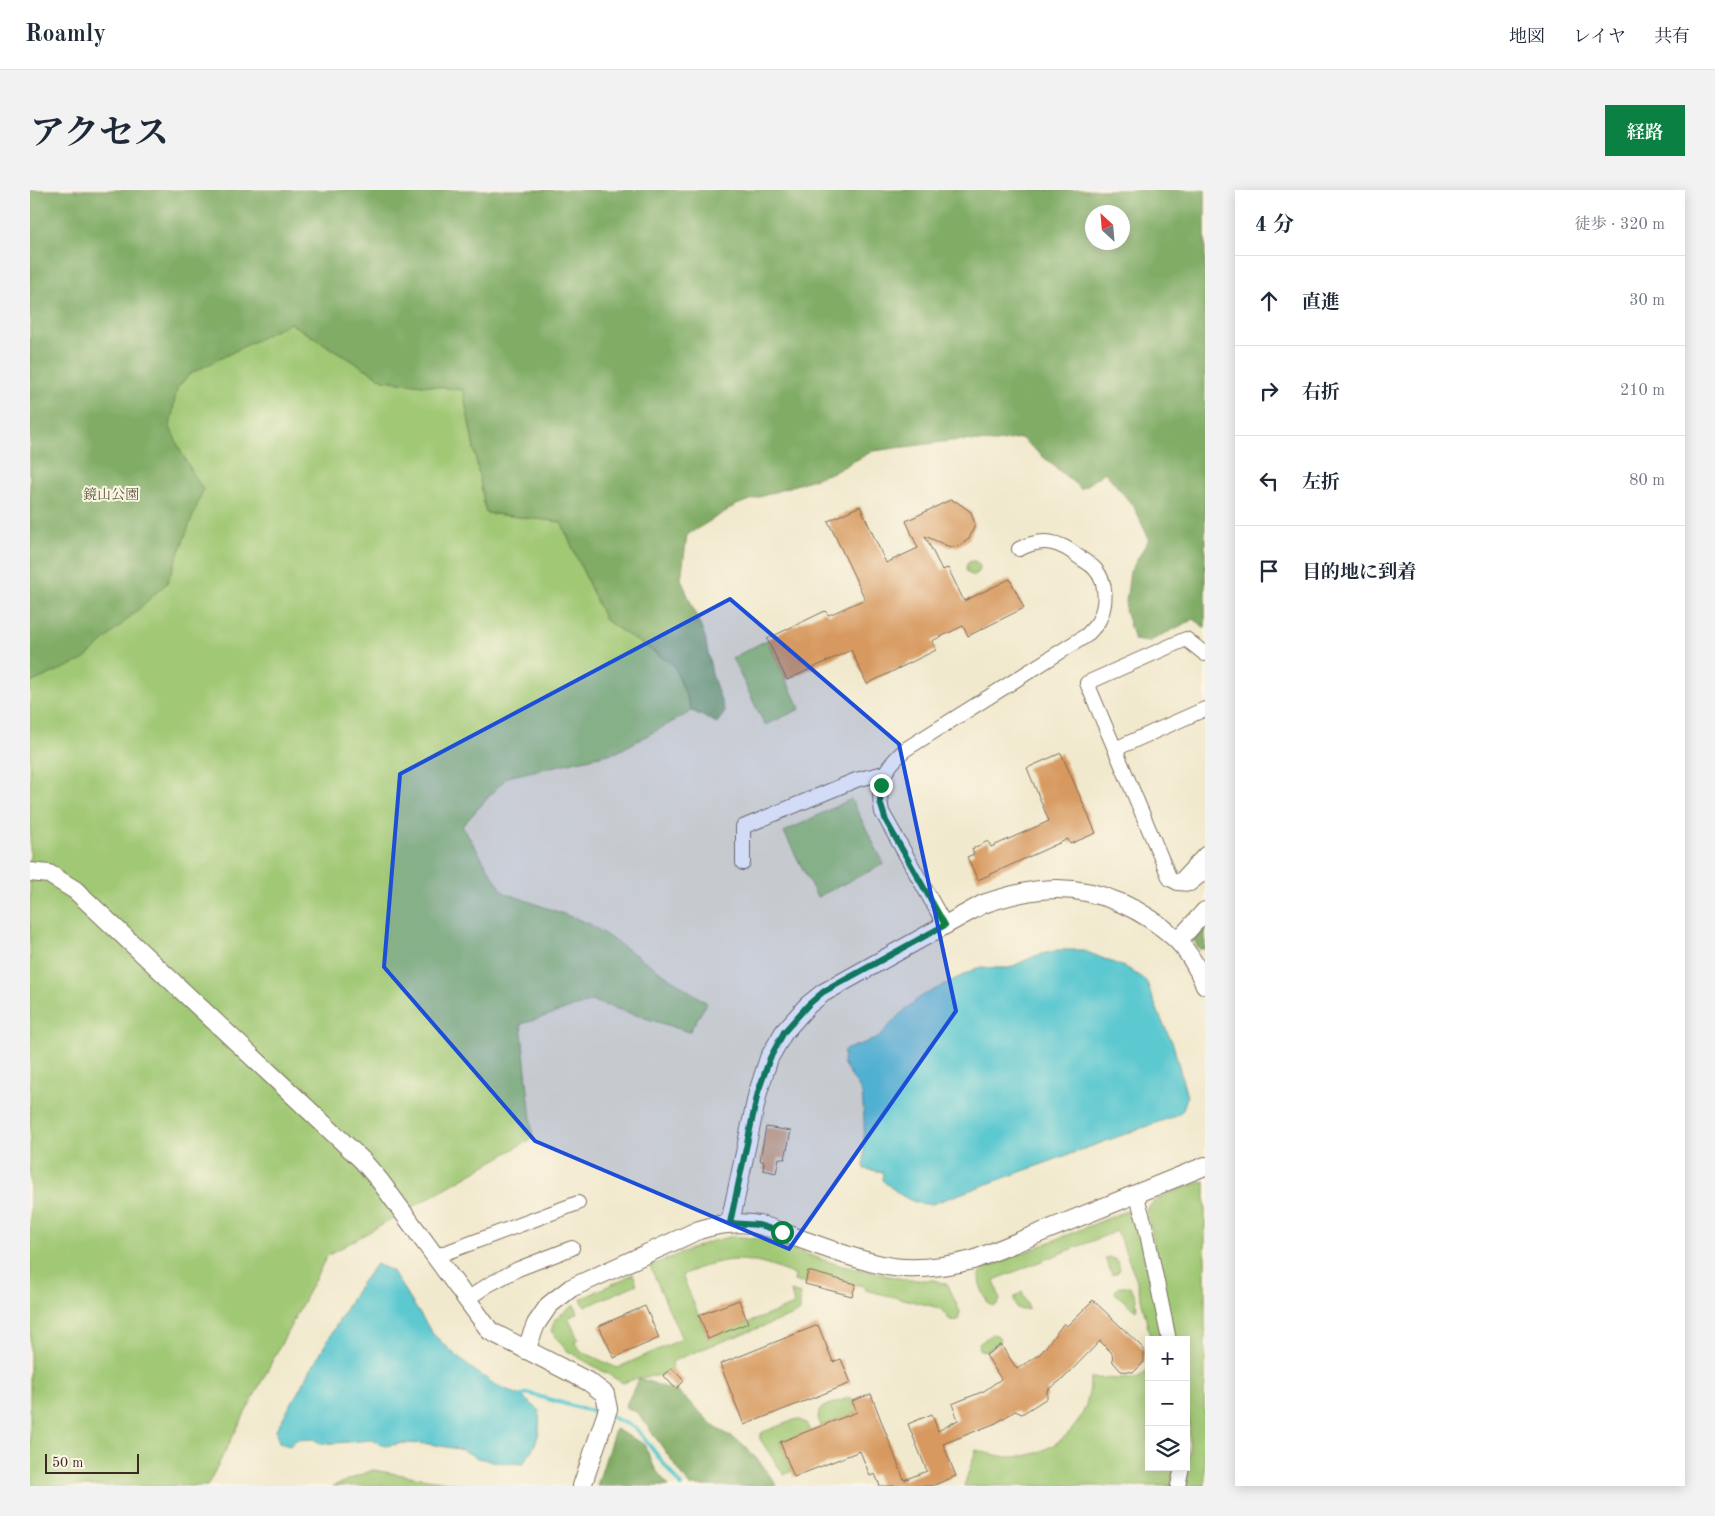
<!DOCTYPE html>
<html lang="ja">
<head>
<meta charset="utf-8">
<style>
  :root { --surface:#fff; --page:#f2f2f3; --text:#1f2937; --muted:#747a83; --line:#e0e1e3; --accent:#0b8043 }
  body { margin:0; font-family:"Old Standard TT","Noto Serif JP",serif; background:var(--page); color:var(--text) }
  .controls { position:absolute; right:15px; bottom:15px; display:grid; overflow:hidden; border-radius:0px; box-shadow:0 2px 12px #0003 }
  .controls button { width:45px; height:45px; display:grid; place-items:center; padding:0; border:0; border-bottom:1px solid var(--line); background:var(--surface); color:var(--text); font:25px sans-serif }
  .compass { position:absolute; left:1055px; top:15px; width:45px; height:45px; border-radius:50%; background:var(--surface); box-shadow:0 2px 12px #0003; rotate:334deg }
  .scale { position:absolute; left:15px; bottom:12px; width:94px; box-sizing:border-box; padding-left:5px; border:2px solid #3b2a1e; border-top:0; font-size:14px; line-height:18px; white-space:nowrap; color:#3b2a1e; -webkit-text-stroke:4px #fcf5e5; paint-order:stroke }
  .stop { position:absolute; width:15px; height:15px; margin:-11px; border:4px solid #0b8043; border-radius:50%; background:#fff }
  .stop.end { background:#0b8043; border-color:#fff; box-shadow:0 1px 5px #0008 }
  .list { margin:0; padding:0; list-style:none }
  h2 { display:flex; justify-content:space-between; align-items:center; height:65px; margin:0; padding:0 20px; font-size:21px }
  h2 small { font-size:16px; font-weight:400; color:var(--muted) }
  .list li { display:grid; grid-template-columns:32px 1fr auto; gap:15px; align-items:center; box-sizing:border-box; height:90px; padding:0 20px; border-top:1px solid var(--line) }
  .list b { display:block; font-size:19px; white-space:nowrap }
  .list em { font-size:16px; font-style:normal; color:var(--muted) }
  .icon { flex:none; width:28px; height:28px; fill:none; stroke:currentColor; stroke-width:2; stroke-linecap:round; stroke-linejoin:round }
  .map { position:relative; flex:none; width:1175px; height:1296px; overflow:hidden; border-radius:0px }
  header { display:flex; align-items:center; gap:30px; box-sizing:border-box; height:70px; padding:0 25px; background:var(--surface); border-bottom:1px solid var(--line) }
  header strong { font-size:24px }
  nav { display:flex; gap:28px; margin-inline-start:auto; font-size:18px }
  .intro { display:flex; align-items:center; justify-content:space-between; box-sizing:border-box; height:120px; padding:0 30px }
  h1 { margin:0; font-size:35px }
  .button { padding:12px 22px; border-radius:0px; background:var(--accent); color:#fff; font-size:18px; font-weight:700 }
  main { display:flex; gap:30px; padding:0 30px }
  aside { flex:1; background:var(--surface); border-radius:0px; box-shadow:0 2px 12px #0003 }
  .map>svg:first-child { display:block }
  .green { fill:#a0c874; stroke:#6e7949 }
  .forest { fill:#80ac66; stroke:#5e6b42; fill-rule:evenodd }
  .water { fill:#5bc8d0; stroke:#4b7977 }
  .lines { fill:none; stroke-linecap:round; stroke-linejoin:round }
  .stream { stroke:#5bc8d0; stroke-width:4 }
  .building { fill:#d7995e }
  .minor-casing { stroke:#7b6d5b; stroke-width:16 }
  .tertiary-casing { stroke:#7b6d5b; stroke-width:20 }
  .minor { stroke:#fff; stroke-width:14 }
  .tertiary { stroke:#fff; stroke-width:18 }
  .route { stroke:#0b8043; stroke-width:6 }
  .marked { fill:#1d4ed8; fill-opacity:0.2; stroke:#1d4ed8; stroke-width:4; stroke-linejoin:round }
  .labels { text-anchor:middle; stroke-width:4; stroke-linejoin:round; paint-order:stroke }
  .park-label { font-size:14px; fill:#595938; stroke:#fcf5e5 }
</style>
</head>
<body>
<header>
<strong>Roamly</strong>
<nav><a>地図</a><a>レイヤ</a><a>共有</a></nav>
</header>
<div class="intro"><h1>アクセス</h1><a class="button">経路</a></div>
<main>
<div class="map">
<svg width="1175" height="1296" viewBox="0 0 1175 1296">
  <rect width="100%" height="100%" fill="#fcf5e5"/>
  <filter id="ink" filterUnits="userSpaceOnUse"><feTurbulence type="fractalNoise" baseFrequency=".02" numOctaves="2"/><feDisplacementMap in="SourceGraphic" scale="10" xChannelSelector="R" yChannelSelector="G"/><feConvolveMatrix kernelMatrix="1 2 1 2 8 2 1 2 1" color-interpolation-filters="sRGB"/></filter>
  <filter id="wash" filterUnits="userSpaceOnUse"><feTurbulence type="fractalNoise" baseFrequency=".0096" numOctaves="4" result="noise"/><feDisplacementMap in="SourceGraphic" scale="20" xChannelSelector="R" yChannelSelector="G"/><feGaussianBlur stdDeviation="1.12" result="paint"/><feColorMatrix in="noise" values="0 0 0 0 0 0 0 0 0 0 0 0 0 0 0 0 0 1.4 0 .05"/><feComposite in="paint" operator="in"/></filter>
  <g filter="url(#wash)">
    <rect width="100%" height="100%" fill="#f1e9cd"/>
    <!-- green -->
    <g class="green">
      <path d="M 0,0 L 260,133 L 354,190 L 433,200 L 456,323 L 531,332 L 575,430 L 644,475 L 662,521 L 587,562 L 477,587 L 432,636 L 473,702 L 558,733 L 677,813 L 659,842 L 562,811 L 491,834 L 503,948 L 297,1066 L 177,1296 L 0,1296 Z"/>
      <circle cx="943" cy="378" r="7"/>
      <path d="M 737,450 L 770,519 L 735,535 L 702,468 Z"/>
      <path d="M 821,609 L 854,674 L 787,707 L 754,642 Z"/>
      <path d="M 1175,991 L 1175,1195 L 1174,1199 L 1175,1296 L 1154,1296 C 1162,1266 1160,1234 1156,1204 C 1154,1186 1156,1167 1156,1150 L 1145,1150 L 1117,1021 C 1120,1006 1161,996 1175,991 Z"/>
      <path d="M 1096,1021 L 1107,1026 L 1133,1150 L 1121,1150 L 1106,1088 L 1087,1041 L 964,1090 L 970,1110 L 968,1114 L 963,1116 L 958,1113 C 954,1103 943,1088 954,1079 Z"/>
      <path d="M 703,1046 L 731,1049 L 812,1076 L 878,1090 L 904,1090 L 918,1095 L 930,1122 L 928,1130 L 924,1131 L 919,1129 L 910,1118 L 835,1100 L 836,1097 L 778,1082 L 775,1094 L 764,1091 L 765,1085 C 717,1066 700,1064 652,1085 L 678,1148 L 764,1115 L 761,1101 L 770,1104 L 770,1121 L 764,1125 L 680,1156 L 643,1171 C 640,1189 623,1185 610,1188 C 604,1189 599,1191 593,1193 L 536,1160 L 521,1141 L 525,1129 L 544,1115 L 548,1123 L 538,1128 L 548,1149 L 544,1151 L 551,1161 L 587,1178 L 652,1149 L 620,1076 L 679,1052 Z"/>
      <path d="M 1080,1067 L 1087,1071 L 1090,1079 L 1088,1082 L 1082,1085 L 1075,1068 Z"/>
      <path d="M 603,1084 L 607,1094 L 555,1117 L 551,1109 Z"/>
      <path d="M 1091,1096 C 1093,1096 1097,1096 1099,1097 C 1106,1101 1108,1116 1106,1121 L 1086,1104 L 1085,1101 Z"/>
      <path d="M 992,1102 L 999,1119 L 992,1120 L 987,1118 L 984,1110 L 985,1107 Z"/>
      <path d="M 962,1144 L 967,1145 L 970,1149 L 970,1153 L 956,1161 L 950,1160 L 948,1158 L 949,1154 Z"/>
      <path d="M 1119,1179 L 1119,1277 L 1145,1277 L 1141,1296 L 934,1296 L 946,1260 C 957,1263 967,1266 979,1267 C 1015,1268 1051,1243 1058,1207 C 1060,1201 1060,1194 1060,1188 L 1107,1189 Z"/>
      <path d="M 821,1207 L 824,1216 L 835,1219 L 791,1236 L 788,1228 L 789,1221 L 793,1217 Z"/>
      <path d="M 767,1229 L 776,1233 L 780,1241 L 750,1252 L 762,1281 L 754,1285 L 730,1249 L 730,1245 L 733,1242 Z"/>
      <path d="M 343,1280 L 440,1296 L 303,1296 Z"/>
    </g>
    <!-- forest -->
    <g class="forest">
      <path d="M 0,0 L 1175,0 L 1175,438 L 1164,429 L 1118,452 L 1104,450 L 1095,420 L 1100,382 L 1119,349 L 1104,317 L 1075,282 L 1051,299 L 991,248 L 965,252 L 929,250 L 843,261 L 804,282 L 706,315 L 657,345 L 651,389 L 675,447 L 682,484 L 695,522 L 687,533 L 662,521 L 644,475 L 575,430 L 531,332 L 456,323 L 433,200 L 354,190 L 260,133 L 160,184 L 147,198 L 140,237 L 151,262 L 173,300 L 137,393 L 53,470 L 0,493 ZM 1092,22 L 1092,52 L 1062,52 L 1062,22 Z"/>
      <path d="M 1175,731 L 1175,759 L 1169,759 L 1162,747 Z"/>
      <path d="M 609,1188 L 650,1203 L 685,1237 L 713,1254 L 734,1277 L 747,1296 L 660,1296 L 608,1223 L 595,1217 Z"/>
      <path d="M 585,1239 L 614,1254 L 625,1279 L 639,1296 L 567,1296 Z"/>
    </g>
    <!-- water -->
    <g class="water">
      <path d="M 1028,760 L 1052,760 L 1099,779 L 1116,791 L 1131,829 L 1143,854 L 1157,907 L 1153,920 L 1145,926 L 902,1014 C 880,1015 868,1003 852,990 L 853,982 L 834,979 L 834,930 L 832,903 L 813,873 L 814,860 L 848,848 L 868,826 L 890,807 L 947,778 L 979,778 L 1005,766 Z"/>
      <path d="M 346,1074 L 361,1080 L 403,1144 L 421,1161 L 441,1178 L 464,1194 L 491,1206 L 509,1220 C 511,1245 507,1254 493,1274 L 467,1272 L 447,1268 L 433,1260 L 400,1254 L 375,1253 L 355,1256 L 342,1250 L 292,1254 L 283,1249 L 266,1250 L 260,1256 L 249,1253 L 246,1240 L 329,1096 Z"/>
    </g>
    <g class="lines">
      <!-- stream -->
      <g class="stream">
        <path d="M 491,1206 L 497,1203 L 553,1219 L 573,1223"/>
        <path d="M 581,1227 L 606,1238 L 651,1296"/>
      </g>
    </g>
    <g id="blocks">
      <!-- building -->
      <g class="building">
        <path d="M 920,310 L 927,312 L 941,322 L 945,335 L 939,349 L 929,356 L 920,357 L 895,346 L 912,380 L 918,378 L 934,411 L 980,389 L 994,418 L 938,446 L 933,436 L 902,451 L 906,460 L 837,494 L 821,460 L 757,490 L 737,449 L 795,421 L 799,425 L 835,409 L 798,331 L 830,316 L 856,373 L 888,358 L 876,331 Z"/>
        <path d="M 1031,563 L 1066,643 L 1040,654 L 1038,649 L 948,690 L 937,667 L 944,664 L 942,659 L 958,651 L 961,657 L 1019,631 L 997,578 Z"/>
        <path d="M 736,937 L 761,941 L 755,969 L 749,968 L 746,983 L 733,980 L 734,972 L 730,970 Z"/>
        <path d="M 778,1081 L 826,1094 L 822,1106 L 775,1094 Z"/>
        <path d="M 709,1110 L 718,1133 L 678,1149 L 669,1125 Z"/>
        <path d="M 1063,1110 L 1114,1159 L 1114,1172 L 1104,1182 L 1091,1181 L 1083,1172 L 1082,1163 L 1070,1151 L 1033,1189 L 1017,1200 L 1017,1208 L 992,1224 L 985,1221 L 966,1233 L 913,1254 L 926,1286 L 902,1296 L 850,1296 L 845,1284 L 840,1286 L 830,1261 L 764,1287 L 750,1252 L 827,1222 L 822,1211 L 841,1204 L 874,1290 L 897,1281 L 878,1234 L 902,1224 L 908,1241 L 928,1230 L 922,1214 L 954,1201 L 971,1189 L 956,1165 L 971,1155 L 987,1179 L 1011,1163 L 1034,1133 L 1037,1136 Z"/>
        <path d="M 615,1116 L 629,1148 L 584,1168 L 569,1136 Z"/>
        <path d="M 788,1135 L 803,1172 L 811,1169 L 821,1193 L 714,1235 L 690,1174 Z"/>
        <path d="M 642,1178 L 654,1191 L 646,1199 L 633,1185 Z"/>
      </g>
    </g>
  </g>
  <g filter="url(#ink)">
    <use href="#blocks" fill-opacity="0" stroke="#7b6d5b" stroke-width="1"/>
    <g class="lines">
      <defs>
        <g id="minor">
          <path d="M 1175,464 L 1156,449 L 1057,493 L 1140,689 L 1148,693 L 1160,694 L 1175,682"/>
          <path d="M 1085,559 L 1175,519"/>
          <path d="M 713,673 L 713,637 L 826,590 L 854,583"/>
          <path d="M 1148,693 L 1175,664"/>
          <path d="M 915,735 L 852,622 C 846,593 854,578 876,559 L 1057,445 C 1061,440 1067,435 1069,430 C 1077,414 1077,392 1065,379 C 1061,374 1054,371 1049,367 C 1029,351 1013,347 989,359"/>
          <path d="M 1106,1004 L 1115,1034 L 1139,1150"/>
          <path d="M 404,1067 L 548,1013"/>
          <path d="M 436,1110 L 458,1095 L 488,1079 L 542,1058"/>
          <path d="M 1148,1296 L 1152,1277"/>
        </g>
        <g id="tertiary">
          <path d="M 0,682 L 19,684 L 45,700 L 332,970 L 350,991 L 460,1141 L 559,1192 L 575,1204 L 578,1219 L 552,1296"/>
          <path d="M 1148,751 L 1175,721"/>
          <path d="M 700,1033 L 728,902 L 739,868 L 754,842 L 778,815 L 793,803 L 953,714 C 976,706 1001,699 1027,699 C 1071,699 1115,720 1147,750 C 1159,762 1168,779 1175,795"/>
          <path d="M 496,1160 L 506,1134 L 519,1115 L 541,1098 L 669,1040 C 688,1034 708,1031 729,1035 C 741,1037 753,1043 765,1047 C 793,1057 823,1069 852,1075 C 882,1082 914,1077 943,1070 L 1175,976"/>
        </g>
      </defs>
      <!-- minor casing -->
      <use href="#minor" class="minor-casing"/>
      <!-- tertiary casing -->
      <use href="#tertiary" class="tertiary-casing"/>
      <!-- minor -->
      <use href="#minor" class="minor"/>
      <!-- tertiary -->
      <use href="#tertiary" class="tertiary"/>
    </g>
  </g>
  <g class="lines" filter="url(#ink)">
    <!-- route -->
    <path class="route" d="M 752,1042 L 729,1035 L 700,1033 L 728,902 L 740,868 L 754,842 L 778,815 L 793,802 L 915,735 L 856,631 L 850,612 L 851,595"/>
  </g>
  <!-- marked area -->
  <path class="marked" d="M 700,409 L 869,554 L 926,821 L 759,1059 L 505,951 L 354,777 L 370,584 Z"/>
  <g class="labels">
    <!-- park labels -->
    <g class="park-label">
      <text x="81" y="309">鏡山公園</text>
    </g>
  </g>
</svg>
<div class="controls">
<button>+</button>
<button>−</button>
<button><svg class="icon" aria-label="layers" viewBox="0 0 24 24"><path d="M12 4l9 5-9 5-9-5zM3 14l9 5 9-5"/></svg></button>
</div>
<svg class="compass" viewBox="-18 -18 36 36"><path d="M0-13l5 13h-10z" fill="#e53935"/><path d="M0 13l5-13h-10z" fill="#747a83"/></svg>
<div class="scale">50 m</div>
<div class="stop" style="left:752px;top:1042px"></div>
<div class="stop end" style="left:851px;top:595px"></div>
</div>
<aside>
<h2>4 分<small>徒歩 · 320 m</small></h2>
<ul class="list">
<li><svg class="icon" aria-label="ahead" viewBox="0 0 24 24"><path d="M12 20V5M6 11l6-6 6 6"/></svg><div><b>直進</b></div><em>30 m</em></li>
<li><svg class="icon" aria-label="right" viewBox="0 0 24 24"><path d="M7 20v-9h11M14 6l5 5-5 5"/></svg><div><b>右折</b></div><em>210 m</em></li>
<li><svg class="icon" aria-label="left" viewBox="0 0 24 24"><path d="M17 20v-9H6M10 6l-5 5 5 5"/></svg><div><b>左折</b></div><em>80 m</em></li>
<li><svg class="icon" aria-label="arrive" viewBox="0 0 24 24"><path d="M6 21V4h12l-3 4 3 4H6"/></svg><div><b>目的地に到着</b></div></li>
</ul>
</aside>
</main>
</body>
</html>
